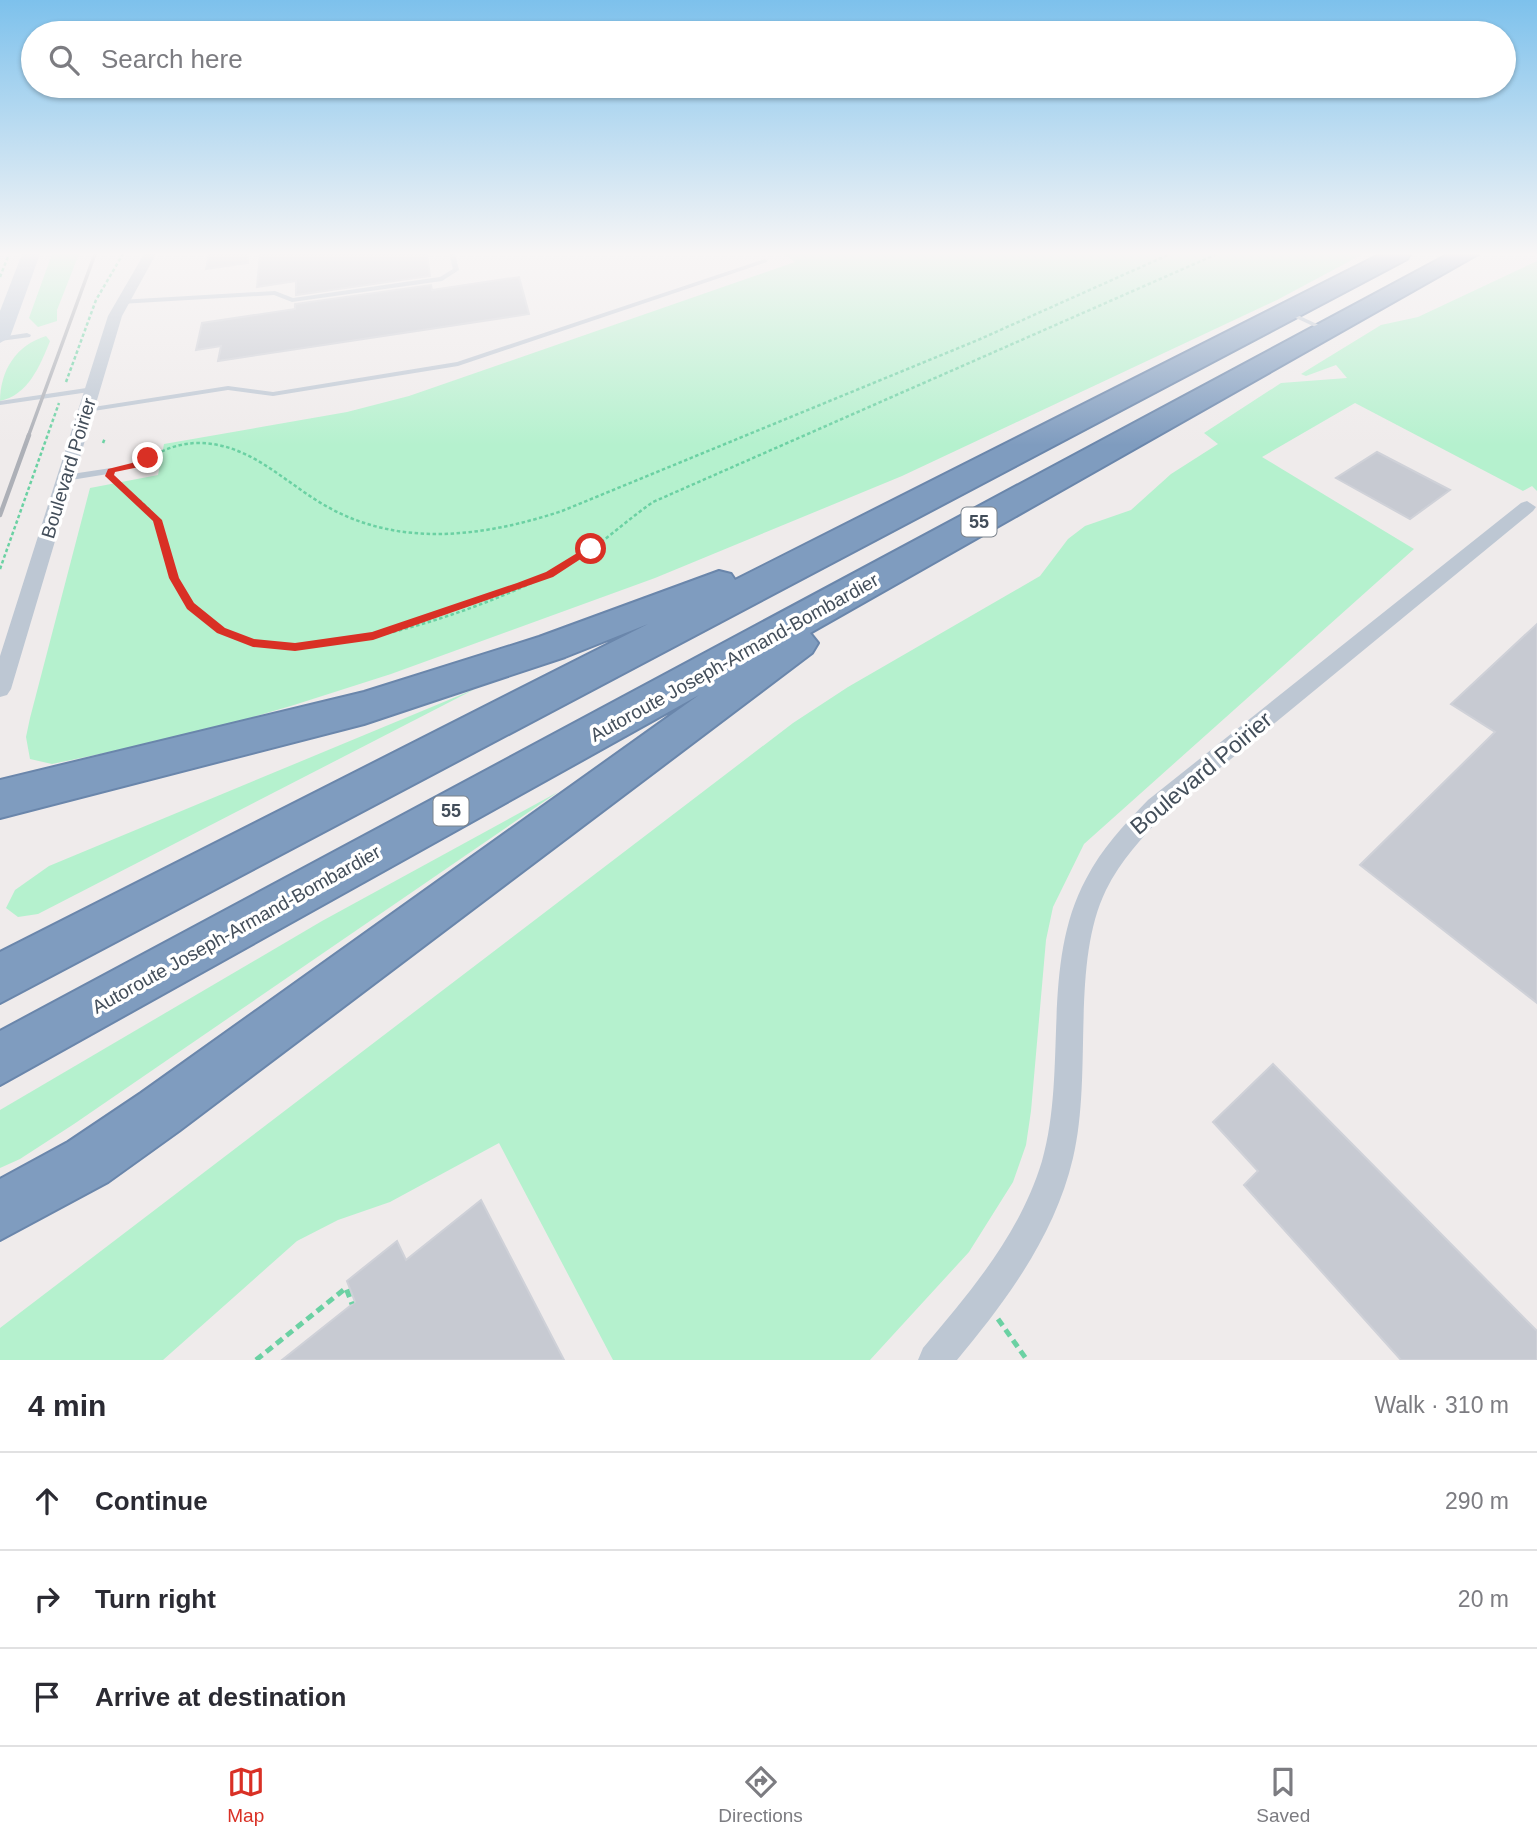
<!DOCTYPE html>
<html lang="en">
<head>
<meta charset="utf-8">
<style>
  :root { --surface:#fff; --page:#f7f7f7; --text:#2b2b33; --muted:#7c7c81; --line:#e1e1e2; --accent:#d93025 }
  body { margin:0; font-family:Helvetica,sans-serif; background:var(--page); color:var(--text) }
  .stop { position:absolute; width:21px; height:21px; margin:-16px; border:5px solid #d93025; border-radius:50%; background:#fff }
  .stop.end { background:#d93025; border-color:#fff; box-shadow:0 2px 7px #0008 }
  .list { margin:0; padding:0; list-style:none }
  h2 { display:flex; justify-content:space-between; align-items:center; height:91px; margin:0; padding:0 28px; font-size:30px }
  h2 small { font-size:23px; font-weight:400; color:var(--muted) }
  .list li { display:grid; grid-template-columns:46px 1fr auto; gap:21px; align-items:center; box-sizing:border-box; height:98px; padding:0 28px; border-top:2px solid var(--line) }
  .list b { display:block; font-size:26px; white-space:nowrap }
  .list em { font-size:23px; font-style:normal; color:var(--muted) }
  .icon { flex:none; width:38px; height:38px; fill:none; stroke:currentColor; stroke-width:2; stroke-linecap:round; stroke-linejoin:round }
  .map { position:relative; flex:none; width:1537px; height:1360px; overflow:hidden }
  .search { position:absolute; background:var(--surface); box-shadow:0 2px 5px #0004; left:21px; right:21px; top:21px; height:77px; display:flex; align-items:center; gap:18px; box-sizing:border-box; padding:0 24px; border-radius:38px; color:var(--muted); font-size:26px }
  .sheet { height:385px; background:var(--surface) }
  nav { display:flex; justify-content:space-around; align-items:center; box-sizing:border-box; height:98px; border-top:2px solid var(--line); background:var(--surface); font-size:19px; color:var(--muted) }
  nav a { display:grid; justify-items:center; gap:4px }
  nav .on { color:var(--accent) }
  .map>svg:first-child { display:block }
  .green { fill:#b5f1ce }
  .building { fill:#c7cad2; stroke:#cfd1d8; stroke-width:2 }
  .lines { fill:none; stroke-linecap:round; stroke-linejoin:round }
  .highway-casing { stroke:#6a86ab; stroke-width:4 }
  .path-far1 { stroke:#6bd1a3; stroke-width:2.5; stroke-dasharray:3.5 2.5; stroke-linecap:butt }
  .path { stroke:#6bd1a3; stroke-width:5; stroke-dasharray:8 5; stroke-linecap:butt }
  .lane { fill:#bdc7d3; fill-rule:evenodd }
  .street { fill:#bdc7d3; fill-rule:evenodd }
  .secondary { fill:#bcc8d7; fill-rule:evenodd }
  .highway { fill:#7f9cbf; fill-rule:evenodd }
  .rail-far1 { stroke:#adb0b7; stroke-width:3.5 }
  .rail { stroke:#adb0b7; stroke-width:4.5 }
  .route { fill:#d93025 }
  .labels { text-anchor:middle; stroke-width:7; stroke-linejoin:round; paint-order:stroke }
  .shield { fill:#fff; stroke:#7b838c; stroke-width:2 }
  .shield-label { font-size:18px; font-weight:bold; fill:#434e5a }
  .street-label { font-size:19px; fill:#434e5a; stroke:#fff }
  .near-street-label { font-size:23px; fill:#434e5a; stroke:#fff }
</style>
</head>
<body>
<div class="map">
<svg width="1537" height="1360" viewBox="0 0 1537 1360">
  <rect width="100%" height="100%" fill="#efebeb"/>
  <!-- green -->
  <g class="green">
    <path d="M 52,254 L 79,254 L 57,310 L 57,321 L 38,327 L 29,318 Z"/>
    <path d="M 784,254 L 1363,254 L 1277,300 L 902,476 L 655,578 L 391,674 L 294,705 L 192,735 L 52,764 L 30,759 L 26,737 L 30,718 L 90,488 L 158,475 L 164,444 L 347,412 L 409,396 L 795,262 Z"/>
    <path d="M 1537,261 L 1537,491 L 1532,486 L 1523,491 L 1355,403 L 1262,457 L 1414,549 L 1084,844 L 1053,907 L 1046,940 L 1031,1111 L 1026,1145 L 1013,1182 L 969,1252 L 870,1360 L 613,1360 L 499,1143 L 390,1202 L 338,1220 L 297,1241 L 163,1360 L 0,1360 L 0,1328 L 793,723 L 848,687 L 1040,576 L 1068,539 L 1085,526 L 1131,510 L 1171,474 L 1218,444 L 1204,433 L 1281,383 L 1347,378 L 1336,365 L 1306,376 L 1301,374 L 1381,325 L 1418,317 Z"/>
    <path d="M 46,336 L 50,341 C 40,366 28,395 0,401 C 0,371 16,345 46,336 Z"/>
    <path d="M 475,689 L 38,914 L 18,917 L 6,908 L 15,890 L 49,866 Z"/>
    <path d="M 558,792 L 74,1124 L 20,1159 L 0,1168 L 0,1110 L 322,921 Z"/>
  </g>
  <!-- building -->
  <g class="building">
    <path d="M 209,254 L 248,254 L 248,263 L 206,269 Z"/>
    <path d="M 260,254 L 427,254 L 430,276 L 296,295 L 296,281 L 257,287 Z"/>
    <path d="M 519,277 L 529,314 L 218,361 L 221,346 L 196,350 L 202,323 L 295,309 L 295,304 L 431,285 L 432,290 Z"/>
    <path d="M 1377,452 L 1450,490 L 1410,519 L 1336,478 Z"/>
    <path d="M 1537,624 L 1537,1003 L 1360,865 L 1495,732 L 1451,704 Z"/>
    <path d="M 1273,1064 L 1537,1331 L 1537,1360 L 1401,1360 L 1244,1185 L 1258,1171 L 1213,1122 Z"/>
    <path d="M 481,1200 L 564,1360 L 282,1360 L 355,1302 L 347,1281 L 397,1241 L 406,1260 Z"/>
  </g>
  <g class="lines">
    <defs>
      <g id="highway">
        <path d="M 1381,254 L 1410,254 L 1407,259 L 0,1003 L 0,952 L 648,624 L 565,657 L 364,724 L 0,818 L 0,780 L 364,692 L 539,637 L 719,571 L 731,574 L 735,580 Z"/>
        <path d="M 1449,254 L 1478,254 L 810,633 L 818,643 L 812,653 L 179,1131 L 108,1182 L 0,1240 L 0,1179 L 68,1142 L 141,1093 L 699,695 L 0,1085 L 0,1031 Z"/>
      </g>
    </defs>
    <!-- highway casing -->
    <use href="#highway" class="highway-casing"/>
    <!-- path-far1 -->
    <g class="path-far1">
      <path d="M 0,277 L 9,254"/>
      <path d="M 66,382 L 96,300 L 123,254"/>
      <path d="M 103,443 L 105,438"/>
      <path d="M 123,468 C 149,460 168,443 198,443 C 246,443 278,476 316,500 C 392,549 480,538 562,511 L 978,340 L 1170,254"/>
      <path d="M 115,481 C 130,494 152,507 160,525 C 175,557 171,591 200,616 C 221,634 251,646 278,647 C 364,650 493,606 567,565 C 598,548 624,522 653,502 L 1217,254"/>
      <path d="M 0,569 L 59,403"/>
    </g>
    <!-- path -->
    <g class="path">
      <path d="M 998,1319 L 1027,1360"/>
      <path d="M 256,1360 L 346,1288 L 352,1304"/>
    </g>
    <!-- lane -->
    <g class="lane">
      <path d="M 449,254 L 455,254 L 459,270 L 442,281 L 292,302 L 274,295 L 120,304 L 117,302 L 120,300 L 275,291 L 293,298 L 440,277 L 453,269 Z"/>
      <path d="M 765,259 L 768,261 L 767,262 L 458,366 L 273,396 L 228,390 L 87,412 L 83,410 L 87,408 L 228,386 L 273,392 L 457,362 Z"/>
      <path d="M 1285,311 L 1289,311 L 1332,331 L 1326,332 L 1285,313 Z"/>
      <path d="M 27,333 L 31,335 L 30,337 L 0,341 L 0,337 Z"/>
      <path d="M 93,387 L 96,387 L 96,391 L 0,405 L 0,401 Z"/>
      <path d="M 111,468 L 115,471 L 114,473 L 65,481 L 61,478 L 65,475 Z"/>
    </g>
    <!-- street -->
    <g class="street">
      <path d="M 144,254 L 156,254 L 122,316 L 11,689 L 7,695 L 0,697 L 0,656 L 108,316 Z"/>
      <path d="M 1527,501 L 1536,507 L 1533,511 L 1164,814 C 1142,838 1121,860 1106,890 C 1070,964 1093,1075 1073,1158 C 1055,1235 1007,1300 957,1360 L 918,1360 L 923,1348 C 971,1291 1020,1234 1042,1161 C 1068,1070 1040,964 1086,879 C 1102,848 1124,825 1148,800 L 1521,503 Z"/>
    </g>
    <!-- secondary -->
    <path class="secondary" d="M 22,254 L 40,254 L 10,337 L 0,343 L 0,311 Z"/>
    <!-- highway -->
    <use href="#highway" class="highway"/>
    <!-- rail-far1 -->
    <path class="rail-far1" d="M 28,437 L 95,254"/>
    <!-- rail -->
    <path class="rail" d="M 0,515 L 29,435"/>
  </g>
  <!-- sky -->
  <linearGradient id="sky" x2="0" y2="1"><stop stop-color="#7dc1ec"/><stop offset="0.57" stop-color="#f8f6f6"/><stop offset="1" stop-color="#f8f6f6" stop-opacity="0"/></linearGradient>
  <rect width="1537" height="445" fill="url(#sky)"/>
  <!-- route -->
  <path class="route" d="M 145,456 L 152,458 L 139,467 L 115,472 L 114,475 L 162,520 L 179,578 L 194,603 L 225,628 L 254,639 L 295,643 L 372,632 L 517,583 L 546,572 L 587,547 L 596,549 L 553,577 L 373,640 L 295,651 L 253,647 L 217,633 L 187,609 L 169,578 L 153,521 L 105,476 L 108,469 L 132,463 Z"/>
  <g class="labels">
    <!-- shield labels -->
    <g class="shield">
      <rect x="961.5" y="507.5" width="35" height="29" rx="5"/>
      <rect x="433.5" y="796.5" width="35" height="29" rx="5"/>
    </g>
    <g class="shield-label">
      <text x="979" y="528">55</text>
      <text x="451" y="817">55</text>
    </g>
    <!-- street labels -->
    <g class="street-label">
      <text transform="translate(68 468) rotate(-73)" y="7">Boulevard Poirier</text>
      <text transform="translate(734 657) rotate(-29)" y="7">Autoroute Joseph-Armand-Bombardier</text>
      <text transform="translate(236 929) rotate(-29)" y="7">Autoroute Joseph-Armand-Bombardier</text>
    </g>
    <!-- near-street labels -->
    <g class="near-street-label">
      <text transform="translate(1201 773) rotate(-40)" y="8">Boulevard Poirier</text>
    </g>
  </g>
</svg>
<div class="stop" style="left:591px;top:549px"></div>
<div class="stop end" style="left:148px;top:458px"></div>
<div class="search"><svg class="icon" aria-label="search" viewBox="0 0 24 24"><circle cx="10" cy="10" r="6"/><path d="M15 15l6 6"/></svg>Search here</div>
</div>
<section class="sheet">
<h2>4 min<small>Walk · 310 m</small></h2>
<ul class="list">
<li><svg class="icon" aria-label="ahead" viewBox="0 0 24 24"><path d="M12 20V5M6 11l6-6 6 6"/></svg><div><b>Continue</b></div><em>290 m</em></li>
<li><svg class="icon" aria-label="right" viewBox="0 0 24 24"><path d="M7 20v-9h11M14 6l5 5-5 5"/></svg><div><b>Turn right</b></div><em>20 m</em></li>
<li><svg class="icon" aria-label="arrive" viewBox="0 0 24 24"><path d="M6 21V4h12l-3 4 3 4H6"/></svg><div><b>Arrive at destination</b></div></li>
</ul>
</section>
<nav>
<a class="on"><svg class="icon" aria-label="map" viewBox="0 0 24 24"><path d="M3 6l6-2 6 2 6-2v14l-6 2-6-2-6 2zM9 4v14M15 6v14"/></svg>Map</a>
<a><svg class="icon" aria-label="directions" viewBox="0 0 24 24"><path d="M12 3l9 9-9 9-9-9zM9 14v-3h6M13 9l2 2-2 2"/></svg>Directions</a>
<a><svg class="icon" aria-label="saved" viewBox="0 0 24 24"><path d="M7 4h10v16l-5-4-5 4z"/></svg>Saved</a>
</nav>
</body>
</html>
